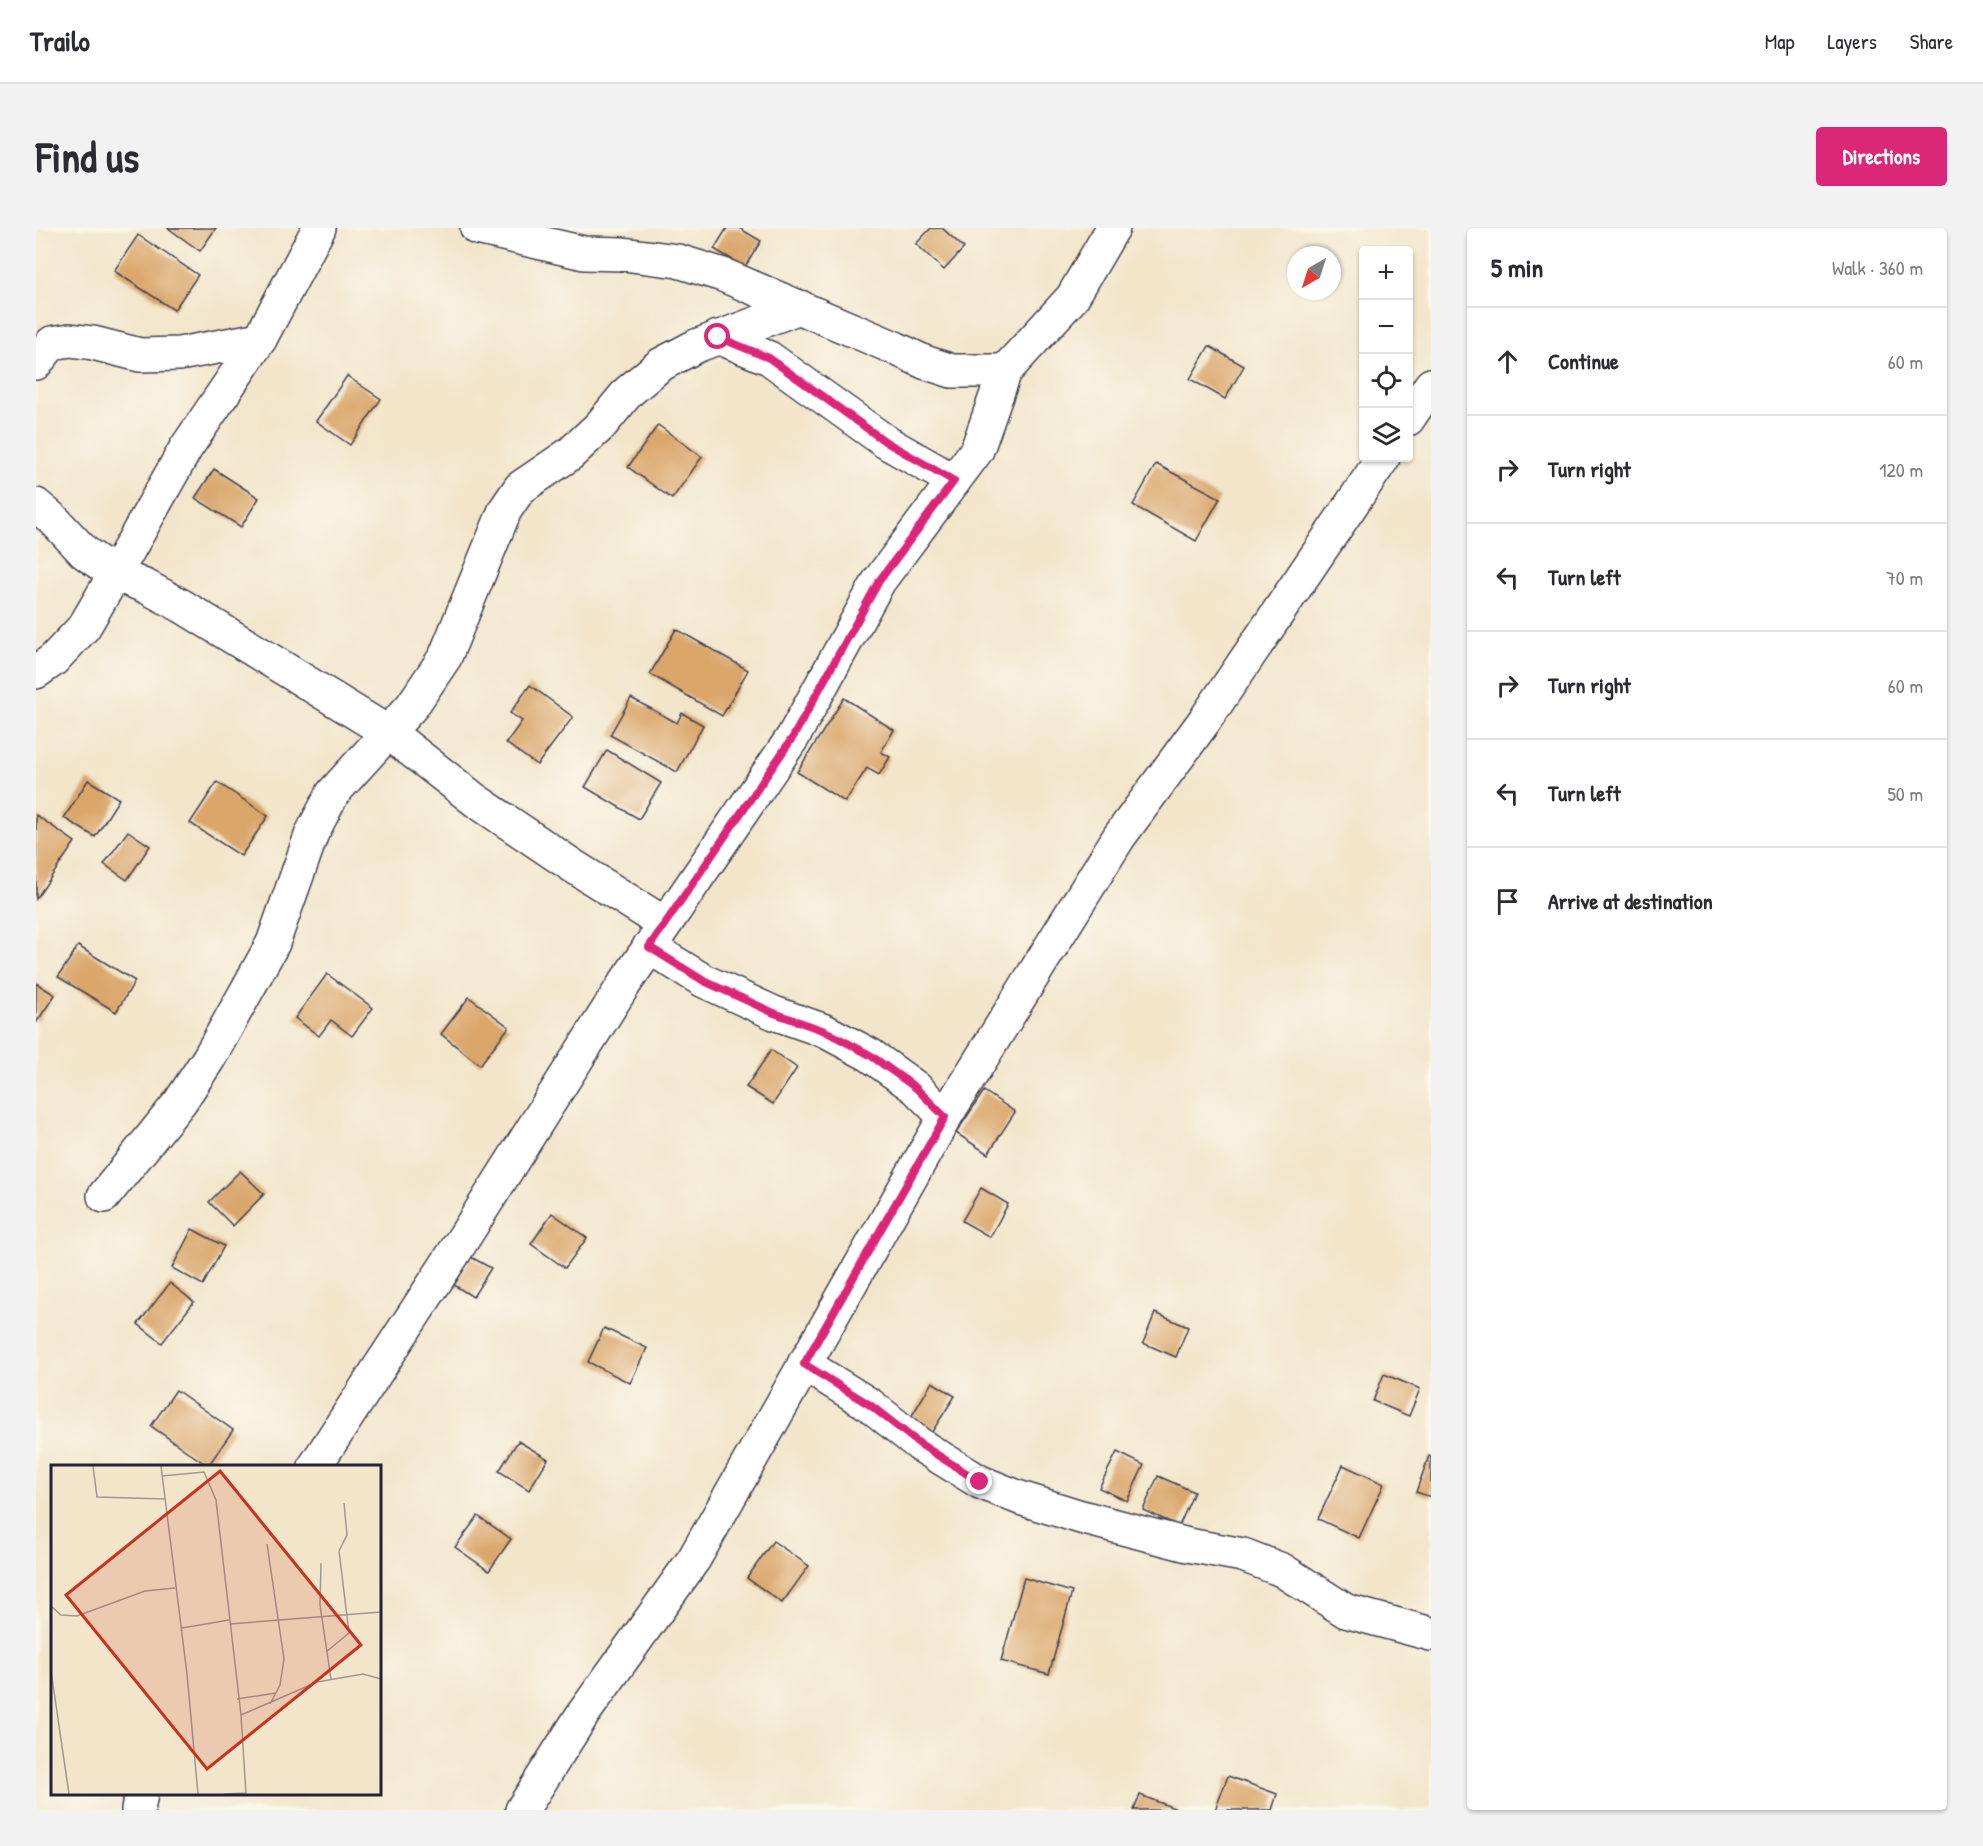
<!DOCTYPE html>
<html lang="en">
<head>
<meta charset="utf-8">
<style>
  :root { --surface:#fff; --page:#f2f2f3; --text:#2b2b33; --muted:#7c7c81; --line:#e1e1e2; --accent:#db2777 }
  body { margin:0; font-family:"Patrick Hand",sans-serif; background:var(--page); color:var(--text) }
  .controls { position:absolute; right:18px; top:18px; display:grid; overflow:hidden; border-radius:6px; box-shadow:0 2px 4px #0004 }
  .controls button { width:54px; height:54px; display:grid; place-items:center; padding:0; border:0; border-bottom:2px solid var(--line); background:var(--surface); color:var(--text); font:30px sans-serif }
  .compass { position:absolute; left:1251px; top:18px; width:54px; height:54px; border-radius:50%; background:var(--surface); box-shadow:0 2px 4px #0004; rotate:219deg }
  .stop { position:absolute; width:18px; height:18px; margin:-14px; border:4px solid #db2777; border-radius:50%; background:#fff }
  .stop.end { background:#db2777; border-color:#fff; box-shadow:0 2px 6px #0008 }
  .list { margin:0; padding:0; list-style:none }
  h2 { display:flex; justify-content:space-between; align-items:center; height:78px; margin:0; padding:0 24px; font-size:26px }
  h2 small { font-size:20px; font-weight:400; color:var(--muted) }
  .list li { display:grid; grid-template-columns:39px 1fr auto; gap:18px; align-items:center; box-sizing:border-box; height:108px; padding:0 24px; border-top:2px solid var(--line) }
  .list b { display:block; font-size:22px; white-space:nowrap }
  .list em { font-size:20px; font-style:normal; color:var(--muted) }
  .icon { flex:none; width:33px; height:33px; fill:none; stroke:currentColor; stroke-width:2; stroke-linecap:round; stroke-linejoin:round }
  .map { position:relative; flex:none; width:1395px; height:1582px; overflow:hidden; border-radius:6px }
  header { display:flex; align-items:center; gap:36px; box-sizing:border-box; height:84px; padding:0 30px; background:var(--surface); border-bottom:2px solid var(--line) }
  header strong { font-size:28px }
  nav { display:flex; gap:33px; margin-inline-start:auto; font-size:21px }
  .intro { display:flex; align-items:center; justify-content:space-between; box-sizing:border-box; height:144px; padding:0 36px }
  h1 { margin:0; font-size:42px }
  .button { padding:15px 27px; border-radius:6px; background:var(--accent); color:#fff; font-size:21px; font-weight:700 }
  main { display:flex; gap:36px; padding:0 36px }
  aside { flex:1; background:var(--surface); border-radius:6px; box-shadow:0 2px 4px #0004 }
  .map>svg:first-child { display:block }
  .building { fill:#daa66a }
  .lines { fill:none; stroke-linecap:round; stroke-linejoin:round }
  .minor-casing { stroke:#413f50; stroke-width:36 }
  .minor { stroke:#fff; stroke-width:33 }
  .route { stroke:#db2777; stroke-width:8 }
  .inset-road { fill:none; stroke:#9f9791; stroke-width:1.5 }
  .view { fill:#c8321e; fill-opacity:0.15; stroke:#c8321e; stroke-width:3 }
  .inset-edge { fill:none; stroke:#22223b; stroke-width:3 }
</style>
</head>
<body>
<header>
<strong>Trailo</strong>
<nav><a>Map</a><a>Layers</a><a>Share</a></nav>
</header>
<div class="intro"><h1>Find us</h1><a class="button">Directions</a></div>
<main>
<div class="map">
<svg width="1395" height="1582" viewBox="0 0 1395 1582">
  <rect width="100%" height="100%" fill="#fbf7ec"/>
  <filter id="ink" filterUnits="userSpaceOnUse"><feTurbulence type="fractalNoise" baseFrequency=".0167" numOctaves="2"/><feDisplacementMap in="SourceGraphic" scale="12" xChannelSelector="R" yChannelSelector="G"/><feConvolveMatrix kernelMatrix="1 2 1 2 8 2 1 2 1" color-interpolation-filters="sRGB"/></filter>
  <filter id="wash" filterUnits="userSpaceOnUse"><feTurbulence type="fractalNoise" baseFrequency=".008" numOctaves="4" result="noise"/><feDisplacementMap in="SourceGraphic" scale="24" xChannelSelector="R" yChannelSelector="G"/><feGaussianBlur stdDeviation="1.35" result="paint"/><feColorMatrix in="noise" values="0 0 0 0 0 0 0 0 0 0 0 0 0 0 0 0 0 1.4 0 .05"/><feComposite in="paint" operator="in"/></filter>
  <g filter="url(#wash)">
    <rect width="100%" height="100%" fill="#f2e5ca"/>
    <g id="blocks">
      <!-- building -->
      <g class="building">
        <path d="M 132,0 L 180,0 L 164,23 Z"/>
        <path d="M 691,0 L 703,0 L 725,13 L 709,39 L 678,21 Z"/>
        <path d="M 895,0 L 906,0 L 928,20 L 908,42 L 880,16 Z"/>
        <path d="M 102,7 L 162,47 L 138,82 L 78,43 Z"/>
        <path d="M 1173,118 L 1208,138 L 1189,171 L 1154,151 Z"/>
        <path d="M 311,148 L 345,171 L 314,217 L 280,193 Z"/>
        <path d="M 622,197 L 666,229 L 636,271 L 592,239 Z"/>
        <path d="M 1120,236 L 1184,270 L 1160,313 L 1097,277 Z"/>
        <path d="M 178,241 L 223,270 L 205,299 L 159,270 Z"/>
        <path d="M 640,401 L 712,442 L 686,488 L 614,446 Z"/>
        <path d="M 494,457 L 537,489 L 501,537 L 470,515 L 486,493 L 474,485 Z"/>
        <path d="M 595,470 L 641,495 L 646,485 L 667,497 L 641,544 L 574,507 Z"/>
        <path d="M 808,470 L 858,502 L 845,524 L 854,529 L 843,547 L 831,540 L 809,574 L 761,544 Z"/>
        <path d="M 571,522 L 625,555 L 603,591 L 549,559 Z"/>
        <path d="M 52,552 L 83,571 L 59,609 L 28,590 Z"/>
        <path d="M 181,554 L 232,588 L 205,628 L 154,595 Z"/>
        <path d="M 0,587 L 39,614 L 0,671 Z"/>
        <path d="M 92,603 L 114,618 L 91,652 L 68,636 Z"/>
        <path d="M 42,718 L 99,753 L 80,784 L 22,749 Z"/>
        <path d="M 291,746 L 337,780 L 316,808 L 295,792 L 283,808 L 259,790 Z"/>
        <path d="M 0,755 L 19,767 L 0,795 Z"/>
        <path d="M 433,769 L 473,799 L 444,837 L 405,806 Z"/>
        <path d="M 735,822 L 761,840 L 737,876 L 710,859 Z"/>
        <path d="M 948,863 L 979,884 L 952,926 L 920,905 Z"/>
        <path d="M 204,943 L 228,966 L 197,998 L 173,974 Z"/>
        <path d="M 945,960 L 972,976 L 954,1009 L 926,993 Z"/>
        <path d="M 516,985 L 551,1010 L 529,1040 L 495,1016 Z"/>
        <path d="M 156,1001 L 188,1018 L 167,1057 L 136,1040 Z"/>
        <path d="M 435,1029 L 455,1040 L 437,1069 L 418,1057 Z"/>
        <path d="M 134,1055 L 158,1074 L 126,1115 L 102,1096 Z"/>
        <path d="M 1119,1085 L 1152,1099 L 1140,1129 L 1107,1115 Z"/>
        <path d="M 568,1100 L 611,1120 L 594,1155 L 552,1134 Z"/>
        <path d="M 1348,1146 L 1384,1161 L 1373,1188 L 1337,1173 Z"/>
        <path d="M 896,1154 L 919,1168 L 894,1207 L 872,1194 Z"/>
        <path d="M 140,1162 L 197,1202 L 172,1238 L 115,1198 Z"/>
        <path d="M 482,1213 L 512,1231 L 493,1262 L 463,1243 Z"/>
        <path d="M 1081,1224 L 1108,1237 L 1091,1273 L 1063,1260 Z"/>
        <path d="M 1393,1228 L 1395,1228 L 1395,1269 L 1380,1264 Z"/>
        <path d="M 1307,1237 L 1348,1256 L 1323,1310 L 1282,1291 Z"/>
        <path d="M 1122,1248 L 1158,1264 L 1143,1298 L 1107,1282 Z"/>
        <path d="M 442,1288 L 475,1311 L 453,1343 L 419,1319 Z"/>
        <path d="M 737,1313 L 773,1338 L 746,1375 L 711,1350 Z"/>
        <path d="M 988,1350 L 1036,1364 L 1013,1446 L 965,1433 Z"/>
        <path d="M 1192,1548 L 1241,1566 L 1236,1582 L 1179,1582 Z"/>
        <path d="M 1104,1567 L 1143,1582 L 1098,1582 Z"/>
      </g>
    </g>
  </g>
  <g filter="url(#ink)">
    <use href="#blocks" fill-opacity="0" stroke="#413f50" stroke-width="1.5"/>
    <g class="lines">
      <defs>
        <g id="minor">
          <path d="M 441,0 L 548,25 L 587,26 L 642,33 L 687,47 L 859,120 L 888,134 L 916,143 L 969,143"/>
          <path d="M 682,109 L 733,130 L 850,214 L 918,253"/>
          <path d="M 0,135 L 16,115 L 34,112 L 57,115 L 104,127 L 143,126 L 224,111"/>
          <path d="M 1372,191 L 1395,157"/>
          <path d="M 0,277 L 18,292 L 48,324 L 79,346 L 111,359 L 146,378 L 353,505 L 439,572 L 537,638 L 629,696"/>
          <path d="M 0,444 L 17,432 L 48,399 L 79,346 L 150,220 L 224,111 L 283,0"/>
          <path d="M 613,719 L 668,753 L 738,785 L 789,803 L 834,827 L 880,860 L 909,889"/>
          <path d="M 68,968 L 144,874 L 173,830 L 210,764 L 237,715 L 276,605 L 297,565 L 376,478 L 409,429 L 469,282 L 484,260 L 534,226 L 564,198 L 592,164 L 624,137 L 660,118 L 764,79"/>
          <path d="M 768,1136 L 834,1177 L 884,1217 L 944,1254 L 984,1270 L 1045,1289 L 1152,1317 L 1207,1327 L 1246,1342 L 1310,1383 L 1395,1406"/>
          <path d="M 279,1238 L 420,1022 L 587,758 L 757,509 L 843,353 L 941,222 L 969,143 L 1036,70 L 1077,0"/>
          <path d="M 102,1582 L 105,1566"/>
          <path d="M 486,1582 L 547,1486 L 658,1331 L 909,889 L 1083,609 L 1169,492 L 1347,230"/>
        </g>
      </defs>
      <!-- minor casing -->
      <use href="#minor" class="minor-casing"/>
      <!-- minor -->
      <use href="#minor" class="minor"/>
    </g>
  </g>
  <g class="lines" filter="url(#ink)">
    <!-- route -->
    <path class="route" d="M 682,109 L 733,130 L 850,214 L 918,253 L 843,353 L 757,509 L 613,719 L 668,753 L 738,785 L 789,803 L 834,827 L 880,860 L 909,889 L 768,1136 L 834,1177 L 884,1216 L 944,1254"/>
  </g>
  <!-- overview -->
  <g transform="translate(15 1237)">
    <rect width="330" height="330" fill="#f2e5ca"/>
    <path class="inset-road" d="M 42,1 L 46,32 L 114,34M 110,1 L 136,209 L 147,329M 111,11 L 153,7 L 165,35 L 190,250 L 195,329M 216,79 L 233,194 L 229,220 L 219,239M 270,98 L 269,140 L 280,214M 0,141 L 10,150 L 26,151 L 94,126 L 124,123M 179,159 L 330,147M 131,163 L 178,155M 275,187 L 298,168 L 288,86 L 296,70 L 293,38M 0,206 L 18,329M 186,234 L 225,228M 190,250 L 266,217 L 312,209 L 330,214M 173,329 L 195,328"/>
    <path class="view" d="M 169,6 L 310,180 L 156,304 L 15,130 Z"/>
    <rect width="330" height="330" class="inset-edge"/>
  </g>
</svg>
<div class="controls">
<button>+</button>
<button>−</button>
<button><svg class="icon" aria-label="locate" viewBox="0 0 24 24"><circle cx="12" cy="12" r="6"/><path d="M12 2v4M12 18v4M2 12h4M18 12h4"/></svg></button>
<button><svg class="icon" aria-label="layers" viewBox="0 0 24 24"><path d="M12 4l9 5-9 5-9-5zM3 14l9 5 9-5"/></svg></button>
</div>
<svg class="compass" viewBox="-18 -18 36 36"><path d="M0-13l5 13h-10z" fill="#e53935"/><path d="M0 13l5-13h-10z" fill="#7c7c81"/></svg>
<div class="stop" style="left:682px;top:109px"></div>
<div class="stop end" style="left:944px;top:1254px"></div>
</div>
<aside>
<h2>5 min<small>Walk · 360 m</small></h2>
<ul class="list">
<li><svg class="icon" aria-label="ahead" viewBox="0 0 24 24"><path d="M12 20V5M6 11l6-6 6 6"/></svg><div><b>Continue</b></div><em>60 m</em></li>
<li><svg class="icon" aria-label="right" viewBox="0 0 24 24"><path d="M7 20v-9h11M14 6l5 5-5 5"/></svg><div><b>Turn right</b></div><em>120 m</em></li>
<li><svg class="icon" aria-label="left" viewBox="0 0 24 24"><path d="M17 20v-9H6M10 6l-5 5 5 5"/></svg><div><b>Turn left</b></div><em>70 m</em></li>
<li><svg class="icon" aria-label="right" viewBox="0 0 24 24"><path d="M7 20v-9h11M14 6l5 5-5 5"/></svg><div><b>Turn right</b></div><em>60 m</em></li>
<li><svg class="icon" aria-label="left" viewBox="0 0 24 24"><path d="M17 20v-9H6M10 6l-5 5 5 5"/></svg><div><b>Turn left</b></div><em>50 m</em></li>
<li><svg class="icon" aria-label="arrive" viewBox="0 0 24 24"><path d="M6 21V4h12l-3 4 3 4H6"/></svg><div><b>Arrive at destination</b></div></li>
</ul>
</aside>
</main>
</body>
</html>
